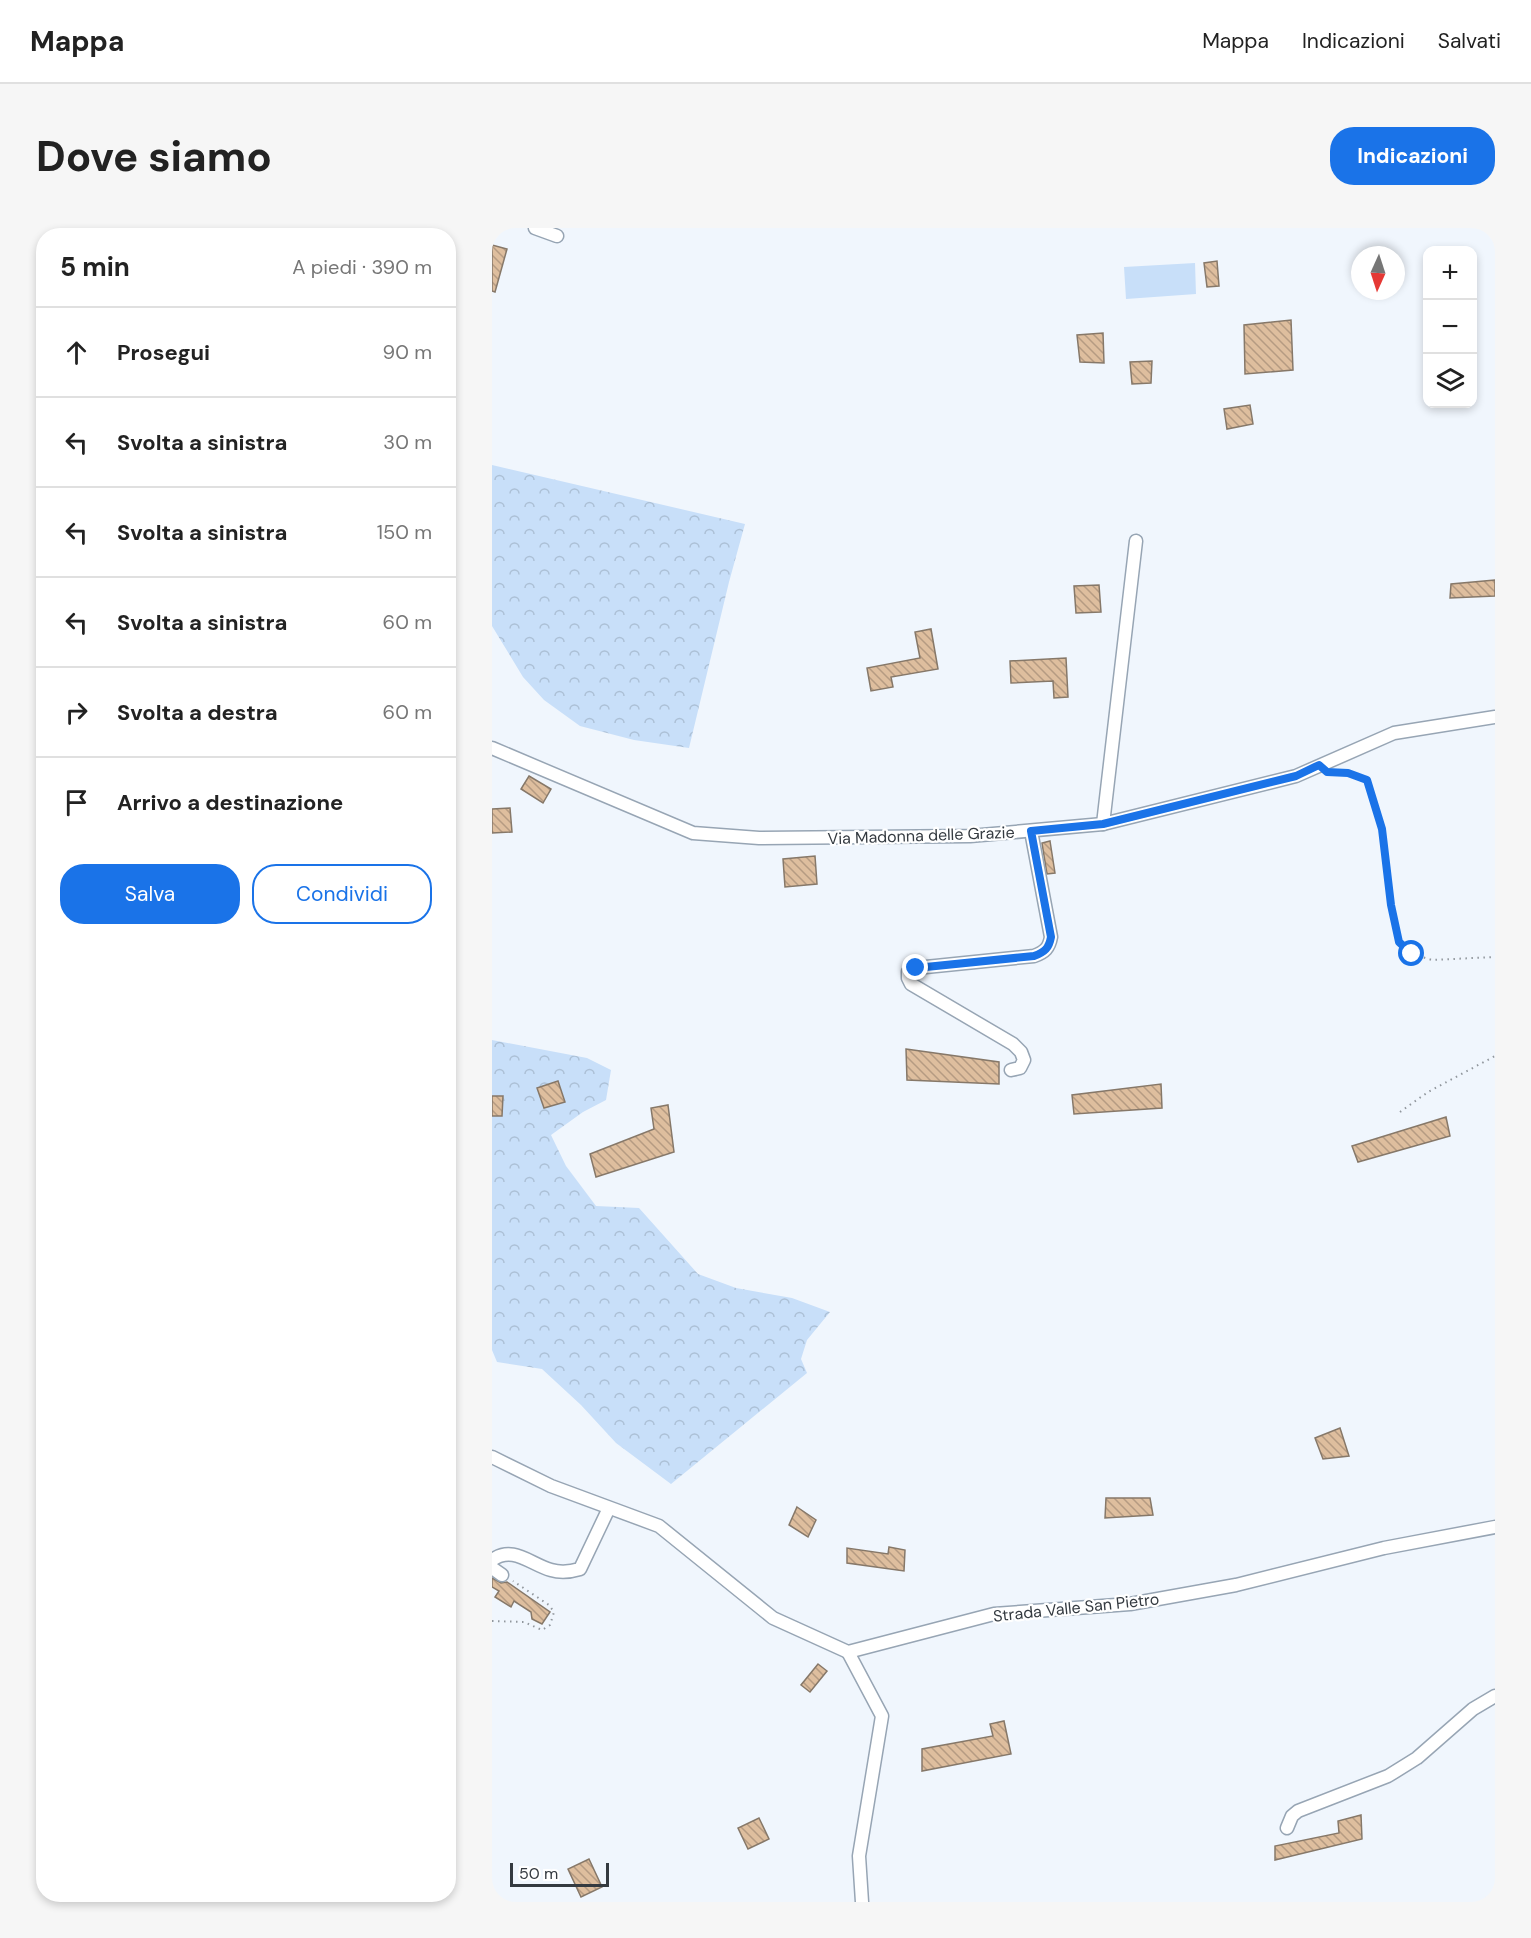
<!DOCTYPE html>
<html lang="it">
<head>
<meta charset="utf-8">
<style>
  :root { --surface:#fff; --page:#f6f6f6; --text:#222; --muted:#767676; --line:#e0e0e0; --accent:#1a73e8 }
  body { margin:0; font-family:"DM Sans",sans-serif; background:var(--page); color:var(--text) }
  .controls { position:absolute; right:18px; top:18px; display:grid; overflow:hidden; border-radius:12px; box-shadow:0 3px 9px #0003 }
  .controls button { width:54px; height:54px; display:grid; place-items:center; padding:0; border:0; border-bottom:2px solid var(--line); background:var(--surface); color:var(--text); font:30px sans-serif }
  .compass { position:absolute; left:859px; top:18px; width:54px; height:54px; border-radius:50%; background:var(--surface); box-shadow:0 3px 9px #0003; rotate:183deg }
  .scale { position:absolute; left:18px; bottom:15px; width:99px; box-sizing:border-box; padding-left:6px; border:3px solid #343a40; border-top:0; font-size:16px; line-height:21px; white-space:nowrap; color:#343a40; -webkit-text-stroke:4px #fff; paint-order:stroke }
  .stop { position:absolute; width:18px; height:18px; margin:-14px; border:4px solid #1a73e8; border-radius:50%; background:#fff }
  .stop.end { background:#1a73e8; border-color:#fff; box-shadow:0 2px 6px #0008 }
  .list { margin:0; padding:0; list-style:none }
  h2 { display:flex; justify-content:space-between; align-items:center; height:78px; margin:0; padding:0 24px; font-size:26px }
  h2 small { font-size:20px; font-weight:400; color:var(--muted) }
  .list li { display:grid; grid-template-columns:39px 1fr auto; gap:18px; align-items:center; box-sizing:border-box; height:90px; padding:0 24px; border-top:2px solid var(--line) }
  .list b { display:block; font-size:22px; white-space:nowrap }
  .list em { font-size:20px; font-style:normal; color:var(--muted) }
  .actions { display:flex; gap:12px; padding:18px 24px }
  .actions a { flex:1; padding:14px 0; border:2px solid var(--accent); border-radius:24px; text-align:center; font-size:21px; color:var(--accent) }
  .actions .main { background:var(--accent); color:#fff }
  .icon { flex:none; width:33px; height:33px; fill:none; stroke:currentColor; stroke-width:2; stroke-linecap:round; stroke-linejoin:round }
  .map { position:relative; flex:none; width:1003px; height:1674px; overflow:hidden; border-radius:24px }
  header { display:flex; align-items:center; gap:36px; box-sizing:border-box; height:84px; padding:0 30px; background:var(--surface); border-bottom:2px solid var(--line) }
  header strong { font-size:28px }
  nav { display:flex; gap:33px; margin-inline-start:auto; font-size:21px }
  .intro { display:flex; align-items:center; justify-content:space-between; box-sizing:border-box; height:144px; padding:0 36px }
  h1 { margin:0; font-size:42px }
  .button { padding:15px 27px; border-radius:24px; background:var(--accent); color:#fff; font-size:21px; font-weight:700 }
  main { display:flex; gap:36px; padding:0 36px }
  aside { flex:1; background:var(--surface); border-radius:24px; box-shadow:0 3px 9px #0003 }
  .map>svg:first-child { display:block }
  .forest { fill:url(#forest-crowns) }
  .pitch { fill:#c8dff9 }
  .building { fill:url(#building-back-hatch); stroke:#867869; stroke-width:1.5 }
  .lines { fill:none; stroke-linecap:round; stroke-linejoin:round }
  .minor-casing { stroke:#97a5b4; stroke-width:15 }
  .path { stroke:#91979d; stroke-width:2; stroke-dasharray:1.5 4.5; stroke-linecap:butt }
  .minor { stroke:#fff; stroke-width:12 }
  .route { stroke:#1a73e8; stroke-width:8 }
  .labels { text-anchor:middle; stroke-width:4.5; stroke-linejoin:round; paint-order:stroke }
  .street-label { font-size:16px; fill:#343a40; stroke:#fff }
</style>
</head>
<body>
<header>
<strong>Mappa</strong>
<nav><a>Mappa</a><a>Indicazioni</a><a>Salvati</a></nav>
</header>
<div class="intro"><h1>Dove siamo</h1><a class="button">Indicazioni</a></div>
<main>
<aside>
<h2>5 min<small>A piedi · 390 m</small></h2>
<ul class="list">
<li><svg class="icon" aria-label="ahead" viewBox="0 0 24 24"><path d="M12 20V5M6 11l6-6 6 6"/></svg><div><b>Prosegui</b></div><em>90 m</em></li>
<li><svg class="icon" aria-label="left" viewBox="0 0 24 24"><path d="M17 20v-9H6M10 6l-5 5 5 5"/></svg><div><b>Svolta a sinistra</b></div><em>30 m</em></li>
<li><svg class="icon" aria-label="left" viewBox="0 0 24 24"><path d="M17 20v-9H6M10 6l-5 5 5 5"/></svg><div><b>Svolta a sinistra</b></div><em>150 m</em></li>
<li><svg class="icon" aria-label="left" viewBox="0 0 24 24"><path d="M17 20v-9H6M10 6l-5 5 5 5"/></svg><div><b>Svolta a sinistra</b></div><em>60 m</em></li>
<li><svg class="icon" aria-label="right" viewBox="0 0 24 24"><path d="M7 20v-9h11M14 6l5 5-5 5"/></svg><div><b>Svolta a destra</b></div><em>60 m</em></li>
<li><svg class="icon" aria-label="arrive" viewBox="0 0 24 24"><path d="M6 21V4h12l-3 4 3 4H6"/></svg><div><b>Arrivo a destinazione</b></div></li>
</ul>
<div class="actions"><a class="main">Salva</a><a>Condividi</a></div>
</aside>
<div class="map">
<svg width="1003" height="1674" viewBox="0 0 1003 1674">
  <defs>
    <pattern id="forest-crowns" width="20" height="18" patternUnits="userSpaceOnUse" patternTransform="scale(1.5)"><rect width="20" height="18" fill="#c8dff9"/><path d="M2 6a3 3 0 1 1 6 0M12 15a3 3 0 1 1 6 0" fill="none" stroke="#acc0d6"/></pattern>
    <pattern id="building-back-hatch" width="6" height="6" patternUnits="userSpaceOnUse" patternTransform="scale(1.5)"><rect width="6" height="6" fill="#debe9e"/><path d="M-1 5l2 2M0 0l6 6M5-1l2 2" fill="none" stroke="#b59b82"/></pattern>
  </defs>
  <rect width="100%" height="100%" fill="#f0f6fd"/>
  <!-- forest -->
  <g class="forest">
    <path d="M 0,237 L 253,296 L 237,354 L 197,520 L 142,512 L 88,498 L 52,472 L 31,449 L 0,398 Z"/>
    <path d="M 0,812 L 95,830 L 119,842 L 114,872 L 91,884 L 59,907 L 74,938 L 104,978 L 147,980 L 206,1046 L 244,1060 L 300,1070 L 338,1084 L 315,1112 L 309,1131 L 315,1145 L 179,1256 L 124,1215 L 89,1177 L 50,1141 L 5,1134 L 0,1122 Z"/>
  </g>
  <!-- pitch -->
  <path class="pitch" d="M 703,35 L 704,66 L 634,71 L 632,39 Z"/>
  <!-- building -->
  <g class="building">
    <path d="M 0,17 L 15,21 L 3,64 L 0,63 Z"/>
    <path d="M 725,33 L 727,58 L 715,59 L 712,35 Z"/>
    <path d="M 799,92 L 801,142 L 753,146 L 752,97 Z"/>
    <path d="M 611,105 L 612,135 L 588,134 L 585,107 Z"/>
    <path d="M 660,133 L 659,155 L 640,156 L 638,134 Z"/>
    <path d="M 758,177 L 761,196 L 735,201 L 732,181 Z"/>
    <path d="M 1003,352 L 1003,368 L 958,370 L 959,356 Z"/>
    <path d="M 607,357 L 609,384 L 584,385 L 582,358 Z"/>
    <path d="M 439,401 L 446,441 L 399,449 L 401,459 L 379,463 L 375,440 L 428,430 L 423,404 Z"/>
    <path d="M 574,430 L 576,469 L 562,470 L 561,453 L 519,455 L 518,433 Z"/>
    <path d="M 37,548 L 59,561 L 51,575 L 29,561 Z"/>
    <path d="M 18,580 L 20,604 L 0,605 L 0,581 Z"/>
    <path d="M 558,613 L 563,645 L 555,646 L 550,615 Z"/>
    <path d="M 323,628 L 325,656 L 293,659 L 291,631 Z"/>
    <path d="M 414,821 L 507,834 L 507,856 L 415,852 Z"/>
    <path d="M 66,853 L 73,874 L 52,880 L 45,860 Z"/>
    <path d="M 669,856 L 670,880 L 582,886 L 580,867 Z"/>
    <path d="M 0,868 L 11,868 L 10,888 L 0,888 Z"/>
    <path d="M 176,877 L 182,924 L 104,949 L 98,926 L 162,901 L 159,880 Z"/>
    <path d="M 954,889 L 958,908 L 866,934 L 860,918 Z"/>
    <path d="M 848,1200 L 857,1228 L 831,1231 L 823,1210 Z"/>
    <path d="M 614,1270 L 658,1270 L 661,1287 L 613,1290 Z"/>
    <path d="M 305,1279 L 324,1292 L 316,1309 L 297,1297 Z"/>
    <path d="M 397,1319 L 413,1322 L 412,1343 L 355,1335 L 355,1320 L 396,1326 Z"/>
    <path d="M 0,1350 L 9,1355 L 15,1354 L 58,1384 L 50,1396 L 40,1391 L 39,1384 L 22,1373 L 19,1379 L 3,1369 L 7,1363 L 0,1359 Z"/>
    <path d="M 326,1436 L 335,1443 L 318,1464 L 309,1457 Z"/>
    <path d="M 512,1493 L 519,1526 L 430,1543 L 430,1521 L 501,1508 L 498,1496 Z"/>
    <path d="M 869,1587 L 870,1611 L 783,1632 L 783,1618 L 847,1605 L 846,1593 Z"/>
    <path d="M 267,1590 L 277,1611 L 256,1621 L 246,1600 Z"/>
    <path d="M 97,1631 L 110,1659 L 89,1669 L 76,1641 Z"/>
  </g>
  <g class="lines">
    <defs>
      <g id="minor">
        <path d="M 43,0 L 65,8"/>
        <path d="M 0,520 L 201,605 L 267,610 L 478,608 L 611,596 L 804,548 L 902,505 L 1003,489"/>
        <path d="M 611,596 L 644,313"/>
        <path d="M 519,842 L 528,840 L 532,832 L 529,824 L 521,816 L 419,756 L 416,750 L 416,744 L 424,740 L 542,728 C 553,724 557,720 559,709 L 539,603"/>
        <path d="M 0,1229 L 59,1258 L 167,1298 L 281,1390 L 356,1424 L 502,1386 L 638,1376 L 744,1357 L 892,1320 L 1003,1299"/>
        <path d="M 0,1332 C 21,1317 38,1336 59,1342 C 69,1345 78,1344 88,1341 L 117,1280"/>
        <path d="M 0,1340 L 10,1347"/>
        <path d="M 356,1424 L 390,1488 L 367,1628 L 370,1674"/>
        <path d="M 795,1600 L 800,1588 L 806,1583 L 896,1548 L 925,1530 L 981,1481 L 1003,1468"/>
      </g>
    </defs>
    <!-- minor casing -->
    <use href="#minor" class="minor-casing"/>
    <!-- path -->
    <g class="path">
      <path d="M 844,544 L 856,545 L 875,552 L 880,565 L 890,601 L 899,677 L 907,714 L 920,726 L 940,732 L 1003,729"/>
      <path d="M 908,884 L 936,864 L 1003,828"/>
      <path d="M 0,1393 L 32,1394 L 50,1402 L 58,1397 L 62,1384 L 57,1377 L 21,1353"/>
    </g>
    <!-- minor -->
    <use href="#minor" class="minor"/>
  </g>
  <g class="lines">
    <!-- route -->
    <path class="route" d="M 424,740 L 542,728 C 553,724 557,720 559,709 L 539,603 L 611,596 L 804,548 L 827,537 L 835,544 L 856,545 L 875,552 L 890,601 L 899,677 L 907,714 L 920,726"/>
  </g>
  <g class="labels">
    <!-- street labels -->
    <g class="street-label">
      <text transform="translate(429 607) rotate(-2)" y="6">Via Madonna delle Grazie</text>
      <text transform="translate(584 1379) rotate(-6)" y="6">Strada Valle San Pietro</text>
    </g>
  </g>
</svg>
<div class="controls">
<button>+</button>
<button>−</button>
<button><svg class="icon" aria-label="layers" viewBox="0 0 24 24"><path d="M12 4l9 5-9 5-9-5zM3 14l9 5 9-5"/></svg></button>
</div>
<svg class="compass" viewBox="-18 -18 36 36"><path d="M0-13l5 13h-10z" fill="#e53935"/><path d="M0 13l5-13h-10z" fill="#767676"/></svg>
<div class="scale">50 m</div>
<div class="stop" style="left:920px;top:726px"></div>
<div class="stop end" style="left:424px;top:740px"></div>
</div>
</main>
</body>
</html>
